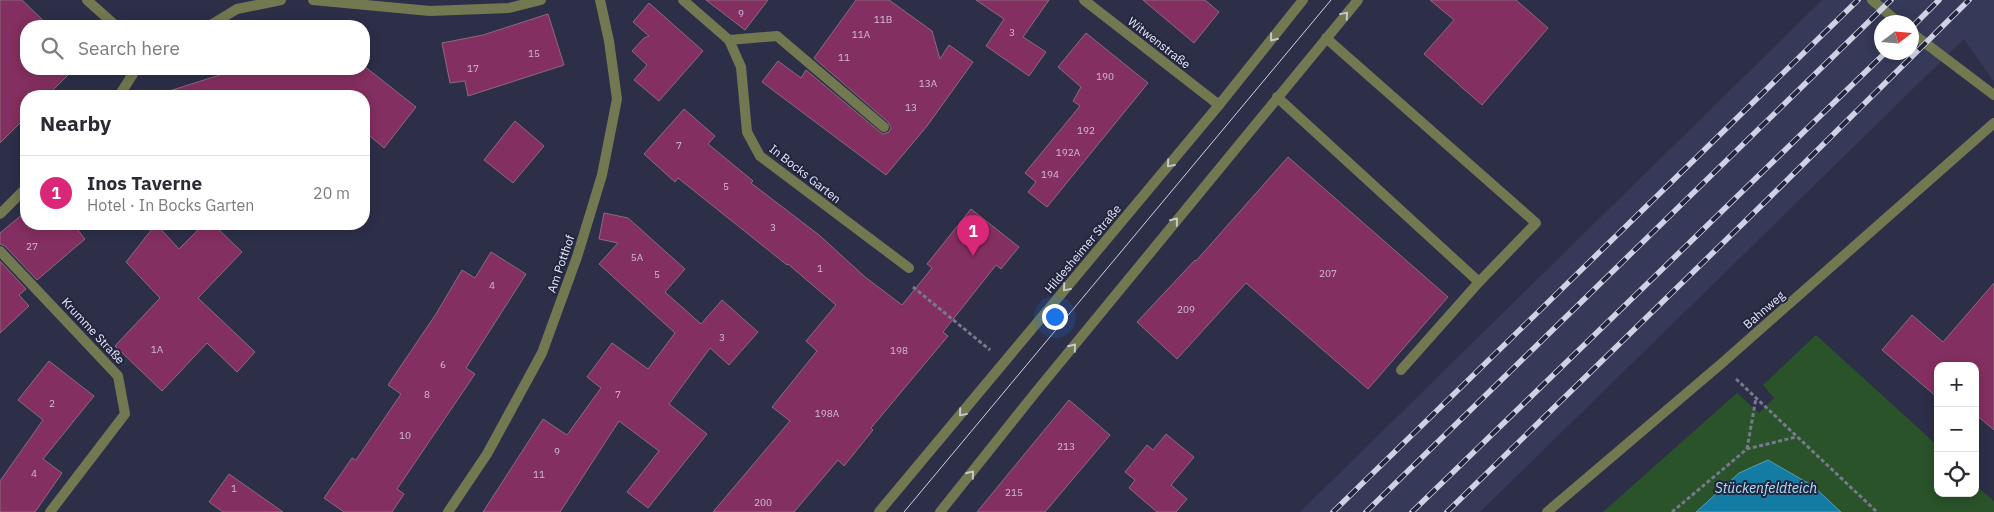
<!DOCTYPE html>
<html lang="en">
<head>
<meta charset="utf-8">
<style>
  :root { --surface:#fff; --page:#f2f2f3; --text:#2b2b33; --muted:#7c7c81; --line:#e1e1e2; --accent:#db2777 }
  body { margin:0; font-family:"IBM Plex Sans",sans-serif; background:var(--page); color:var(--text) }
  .controls { position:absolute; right:15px; bottom:15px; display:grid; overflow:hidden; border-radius:10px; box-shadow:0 2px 12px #0003 }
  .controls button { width:45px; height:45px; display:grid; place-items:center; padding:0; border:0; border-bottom:1px solid var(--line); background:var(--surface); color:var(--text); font:25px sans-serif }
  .compass { position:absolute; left:1874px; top:15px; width:45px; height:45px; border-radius:50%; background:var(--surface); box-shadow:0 2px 12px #0003; rotate:74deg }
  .you { position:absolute; left:1054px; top:316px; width:18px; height:18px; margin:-12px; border:4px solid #fff; border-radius:50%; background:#1a73e8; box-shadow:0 0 0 8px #1a73e833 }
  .badge { display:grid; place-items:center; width:32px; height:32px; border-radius:50%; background:var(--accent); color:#fff; font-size:16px; font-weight:700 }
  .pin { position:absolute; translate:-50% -41px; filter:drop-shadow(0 1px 2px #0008) }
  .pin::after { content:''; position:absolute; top:26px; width:18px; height:15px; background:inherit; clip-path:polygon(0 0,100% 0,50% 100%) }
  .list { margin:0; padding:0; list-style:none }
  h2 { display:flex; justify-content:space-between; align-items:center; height:65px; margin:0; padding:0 20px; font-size:21px }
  h2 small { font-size:16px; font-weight:400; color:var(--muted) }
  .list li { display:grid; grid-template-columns:32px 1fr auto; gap:15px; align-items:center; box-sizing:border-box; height:75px; padding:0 20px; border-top:1px solid var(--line) }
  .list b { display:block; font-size:19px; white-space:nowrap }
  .list p { margin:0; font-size:16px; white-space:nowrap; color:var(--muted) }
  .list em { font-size:16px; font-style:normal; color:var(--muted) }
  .icon { flex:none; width:28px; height:28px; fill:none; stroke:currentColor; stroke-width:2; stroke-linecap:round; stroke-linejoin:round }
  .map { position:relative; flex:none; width:1994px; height:512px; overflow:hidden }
  .search { position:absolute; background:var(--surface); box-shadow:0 2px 12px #0003; left:20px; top:20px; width:350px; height:55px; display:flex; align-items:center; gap:12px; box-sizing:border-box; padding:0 18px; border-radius:20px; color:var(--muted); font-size:19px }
  .panel { position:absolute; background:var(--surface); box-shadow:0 2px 12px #0003; left:20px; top:90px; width:350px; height:140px; border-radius:20px }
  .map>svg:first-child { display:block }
  .built { fill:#363958; fill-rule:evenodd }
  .green { fill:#2a532a }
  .water { fill:#147ca2; stroke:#549dbd }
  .building { fill:#842f61; stroke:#8a6b7a }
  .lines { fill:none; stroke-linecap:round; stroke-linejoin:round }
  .path { stroke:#76798f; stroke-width:3; stroke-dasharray:4 2.5; stroke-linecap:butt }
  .service { stroke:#727951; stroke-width:10 }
  .minor { stroke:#727951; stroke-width:10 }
  .tertiary { stroke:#727951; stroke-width:10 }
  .tram { stroke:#cfd2e4; stroke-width:1 }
  .rail-casing { stroke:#cfd2e4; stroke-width:5.5 }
  .rail { stroke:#23253e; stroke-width:4; stroke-dasharray:11; stroke-linecap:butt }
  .oneway { stroke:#c5c9c9 }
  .labels { text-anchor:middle; stroke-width:4; stroke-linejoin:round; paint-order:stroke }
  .number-label { font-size:10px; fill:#cfbcd5 }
  .street-label { font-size:12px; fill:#e8ebfc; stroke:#23253e }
  .water-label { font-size:14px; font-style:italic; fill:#ace0f9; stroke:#23253e }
</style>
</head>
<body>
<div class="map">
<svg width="1994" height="512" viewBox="0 0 1994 512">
  <rect width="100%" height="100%" fill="#2d2f49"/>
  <!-- built -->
  <path class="built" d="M 1822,0 L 1994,0 L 1994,82 L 1964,39 L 1480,512 L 1300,512 ZM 1882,22 L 1912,22 L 1912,52 L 1882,52 Z"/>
  <!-- green -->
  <path class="green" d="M 1816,335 L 1938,446 L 1938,493 L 1975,493 L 1975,485 L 1994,501 L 1994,512 L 1841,512 L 1813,486 L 1739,473 L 1696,512 L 1603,512 L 1737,393 L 1759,413 L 1774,398 L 1763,385 Z"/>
  <!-- water -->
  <path class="water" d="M 1768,460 L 1813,486 L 1841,512 L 1696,512 L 1739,473 Z"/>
  <!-- building -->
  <g class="building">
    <path d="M 0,0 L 22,0 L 49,26 L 26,26 L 26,69 L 74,69 L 47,96 L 26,96 L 26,117 L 0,143 Z"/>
    <path d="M 706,0 L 768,0 L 745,30 Z"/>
    <path d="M 856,0 L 889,0 L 932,31 L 940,59 L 949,45 L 973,62 L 927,126 L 886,175 L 762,82 L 778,61 L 801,78 L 806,70 L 880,132 L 883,134 L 889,132 L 891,128 L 888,122 L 814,58 Z"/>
    <path d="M 976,0 L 1049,0 L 1023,37 L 1046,52 L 1029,76 L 986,46 L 1004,19 Z"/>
    <path d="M 1143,0 L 1205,0 L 1219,12 L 1194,43 Z"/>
    <path d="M 1430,0 L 1516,0 L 1548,28 L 1482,105 L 1424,54 L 1454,20 Z"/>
    <path d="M 649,3 L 703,51 L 659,101 L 634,80 L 647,65 L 632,51 L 644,38 L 649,36 L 633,22 Z"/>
    <path d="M 548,14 L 564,65 L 468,96 L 465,81 L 450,83 L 442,43 L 483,35 Z"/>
    <path d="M 1086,33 L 1148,83 L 1047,207 L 1028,192 L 1036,182 L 1025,173 L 1080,106 L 1073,101 L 1081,87 L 1058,67 Z"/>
    <path d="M 364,66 L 416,107 L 384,148 L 364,131 L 364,96 L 170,96 L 169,91 L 239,69 L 364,69 Z"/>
    <path d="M 684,109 L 715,136 L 708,144 L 753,181 L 751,183 L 819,235 L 865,277 L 902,305 L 932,268 L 927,264 L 971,209 L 1019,247 L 1001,269 L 996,265 L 943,332 L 948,336 L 871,428 L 873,430 L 844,466 L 838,460 L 794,512 L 713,512 L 790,421 L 772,407 L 817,351 L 806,341 L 836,305 L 788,264 L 787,265 L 678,178 L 675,182 L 644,154 Z"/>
    <path d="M 515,121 L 544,146 L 513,183 L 484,160 Z"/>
    <path d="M 1288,157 L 1448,297 L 1368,389 L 1246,283 L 1177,359 L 1137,322 L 1195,260 L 1196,261 Z"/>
    <path d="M 24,213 L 26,216 L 26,224 L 73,224 L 85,239 L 37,280 L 5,246 L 0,244 L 0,233 Z"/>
    <path d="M 604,213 L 628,218 L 685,269 L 665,292 L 701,324 L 722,300 L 758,332 L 729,365 L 710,348 L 669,404 L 707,434 L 648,508 L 627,492 L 659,451 L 619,421 L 560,512 L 483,512 L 543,419 L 567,435 L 601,388 L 587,377 L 612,343 L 648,369 L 675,333 L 599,264 L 618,243 L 599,239 Z"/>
    <path d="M 156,224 L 179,249 L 204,224 L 213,224 L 242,252 L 198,298 L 255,352 L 237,372 L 207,343 L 162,391 L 115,346 L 160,298 L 126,262 Z"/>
    <path d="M 491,252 L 526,274 L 466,368 L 475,374 L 397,489 L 404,494 L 392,512 L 344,512 L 324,498 L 352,458 L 356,460 L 401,394 L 388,385 L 436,314 L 462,270 L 475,278 Z"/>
    <path d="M 0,261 L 26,289 L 19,295 L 29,306 L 0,333 Z"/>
    <path d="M 1994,283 L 1994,430 L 1975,414 L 1975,366 L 1938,366 L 1938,398 L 1882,350 L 1912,315 L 1943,342 Z"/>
    <path d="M 49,361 L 94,396 L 43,459 L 62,473 L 35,512 L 0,512 L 0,481 L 43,420 L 18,400 Z"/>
    <path d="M 1069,400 L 1110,435 L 1045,512 L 977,512 Z"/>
    <path d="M 1166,434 L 1194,457 L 1171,485 L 1187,499 L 1176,512 L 1157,512 L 1129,488 L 1135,480 L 1125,472 L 1147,445 L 1153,450 Z"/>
    <path d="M 229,474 L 283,512 L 223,512 L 209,502 Z"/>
  </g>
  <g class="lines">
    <!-- path -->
    <g class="path">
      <path d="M 913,287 L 990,350"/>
      <path d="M 1736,379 L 1877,512"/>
      <path d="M 1747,449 L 1756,398"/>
      <path d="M 1672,512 L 1747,449 L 1796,437"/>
    </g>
    <!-- service -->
    <g class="service">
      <path d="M 729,40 L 777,36 L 884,127"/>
      <path d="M 1277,97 L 1479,282 L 1536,223 L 1326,38"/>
      <path d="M 1401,370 L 1479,282"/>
    </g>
    <!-- minor -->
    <g class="minor">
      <path d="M 87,0 L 116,26"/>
      <path d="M 313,0 L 430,11 L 509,8 L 541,0"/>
      <path d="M 683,0 L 729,40 L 741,67 L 747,132 L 760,156 L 909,268"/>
      <path d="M 1084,0 L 1219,105"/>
      <path d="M 1872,0 L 1898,22"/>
      <path d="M 209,26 L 237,9 L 281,0"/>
      <path d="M 1912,33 L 1994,95"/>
      <path d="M 119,96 L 136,69"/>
      <path d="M 0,214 L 26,188"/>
      <path d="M 0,251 L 118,376 L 125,414 L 50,512"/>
      <path d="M 448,512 L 487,454 L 542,353 L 577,257 L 602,175 L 617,99 L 609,41 L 600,0"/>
      <path d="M 1547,512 L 1721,364 L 1994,123"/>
    </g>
    <!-- tertiary -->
    <g class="tertiary">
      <path d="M 879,512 L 1219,105 L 1303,0"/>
      <path d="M 940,512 L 1035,393 L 1358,0"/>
    </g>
    <!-- tram -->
    <path class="tram" d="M 904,512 L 1331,0"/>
    <defs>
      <g id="rail">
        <path d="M 1912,27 L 1939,0"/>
        <path d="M 1333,512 L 1858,0"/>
        <path d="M 1366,512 L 1891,0"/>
        <path d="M 1412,512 L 1886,52"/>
        <path d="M 1447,512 L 1767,200 L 1969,0"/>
      </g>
    </defs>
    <!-- rail casing -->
    <use href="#rail" class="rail-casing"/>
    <!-- rail -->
    <use href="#rail" class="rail"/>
  </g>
  <!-- one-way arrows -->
  <defs><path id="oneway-chevron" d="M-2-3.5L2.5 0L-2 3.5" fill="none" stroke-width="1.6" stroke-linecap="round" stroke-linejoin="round" transform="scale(1.25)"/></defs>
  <g class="oneway">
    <use href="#oneway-chevron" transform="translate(1345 15) rotate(-50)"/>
    <use href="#oneway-chevron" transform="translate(1273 38) rotate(129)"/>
    <use href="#oneway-chevron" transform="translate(1170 164) rotate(130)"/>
    <use href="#oneway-chevron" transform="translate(1175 221) rotate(-51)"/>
    <use href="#oneway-chevron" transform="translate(1066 288) rotate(130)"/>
    <use href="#oneway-chevron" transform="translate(1073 347) rotate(-51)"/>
    <use href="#oneway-chevron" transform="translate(962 413) rotate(130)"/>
    <use href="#oneway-chevron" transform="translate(971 474) rotate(-51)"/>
  </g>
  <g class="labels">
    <!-- number labels -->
    <g class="number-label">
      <text x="741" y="17">9</text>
      <text x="883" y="23">11B</text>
      <text x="1012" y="36">3</text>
      <text x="861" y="38">11A</text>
      <text x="534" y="57">15</text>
      <text x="844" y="61">11</text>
      <text x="473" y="72">17</text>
      <text x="1105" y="80">190</text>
      <text x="928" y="87">13A</text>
      <text x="911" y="111">13</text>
      <text x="1086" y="134">192</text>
      <text x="679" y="149">7</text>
      <text x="1068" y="156">192A</text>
      <text x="1050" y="178">194</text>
      <text x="726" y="190">5</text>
      <text x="773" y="231">3</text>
      <text x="32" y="250">27</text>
      <text x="637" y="261">5A</text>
      <text x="820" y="272">1</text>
      <text x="1328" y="277">207</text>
      <text x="657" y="278">5</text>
      <text x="492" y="289">4</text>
      <text x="1186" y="313">209</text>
      <text x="722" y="341">3</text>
      <text x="157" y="353">1A</text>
      <text x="899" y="354">198</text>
      <text x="443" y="368">6</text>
      <text x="427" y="398">8</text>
      <text x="618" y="398">7</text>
      <text x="52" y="407">2</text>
      <text x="827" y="417">198A</text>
      <text x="405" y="439">10</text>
      <text x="1066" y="450">213</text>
      <text x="557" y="455">9</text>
      <text x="34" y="477">4</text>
      <text x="539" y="478">11</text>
      <text x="234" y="492">1</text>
      <text x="1014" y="496">215</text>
      <text x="763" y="506">200</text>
    </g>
    <!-- street labels -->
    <g class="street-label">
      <text transform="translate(1159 43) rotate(38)" y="4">Witwenstraße</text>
      <text transform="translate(805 174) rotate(38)" y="4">In Bocks Garten</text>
      <text transform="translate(1083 249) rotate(-50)" y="4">Hildesheimer Straße</text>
      <text transform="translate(561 264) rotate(-71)" y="4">Am Potthof</text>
      <text transform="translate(1764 310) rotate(-41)" y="4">Bahnweg</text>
      <text transform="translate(93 331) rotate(47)" y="4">Krumme Straße</text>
    </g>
    <!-- water labels -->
    <g class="water-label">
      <text x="1766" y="493">Stückenfeldteich</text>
    </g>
  </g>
</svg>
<div class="controls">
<button>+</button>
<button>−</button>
<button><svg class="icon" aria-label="locate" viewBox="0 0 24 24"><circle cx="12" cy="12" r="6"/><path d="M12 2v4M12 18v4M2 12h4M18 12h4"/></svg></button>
</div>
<svg class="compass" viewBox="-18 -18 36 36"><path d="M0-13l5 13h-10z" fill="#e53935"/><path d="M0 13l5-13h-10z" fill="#7c7c81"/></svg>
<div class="you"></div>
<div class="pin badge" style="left:973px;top:256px">1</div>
<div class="search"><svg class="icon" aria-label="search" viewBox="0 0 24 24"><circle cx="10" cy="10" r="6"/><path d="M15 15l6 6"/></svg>Search here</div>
<section class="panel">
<h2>Nearby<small></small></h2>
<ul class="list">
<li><span class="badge">1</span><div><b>Inos Taverne</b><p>Hotel · In Bocks Garten</p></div><em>20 m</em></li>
</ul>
</section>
</div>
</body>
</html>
